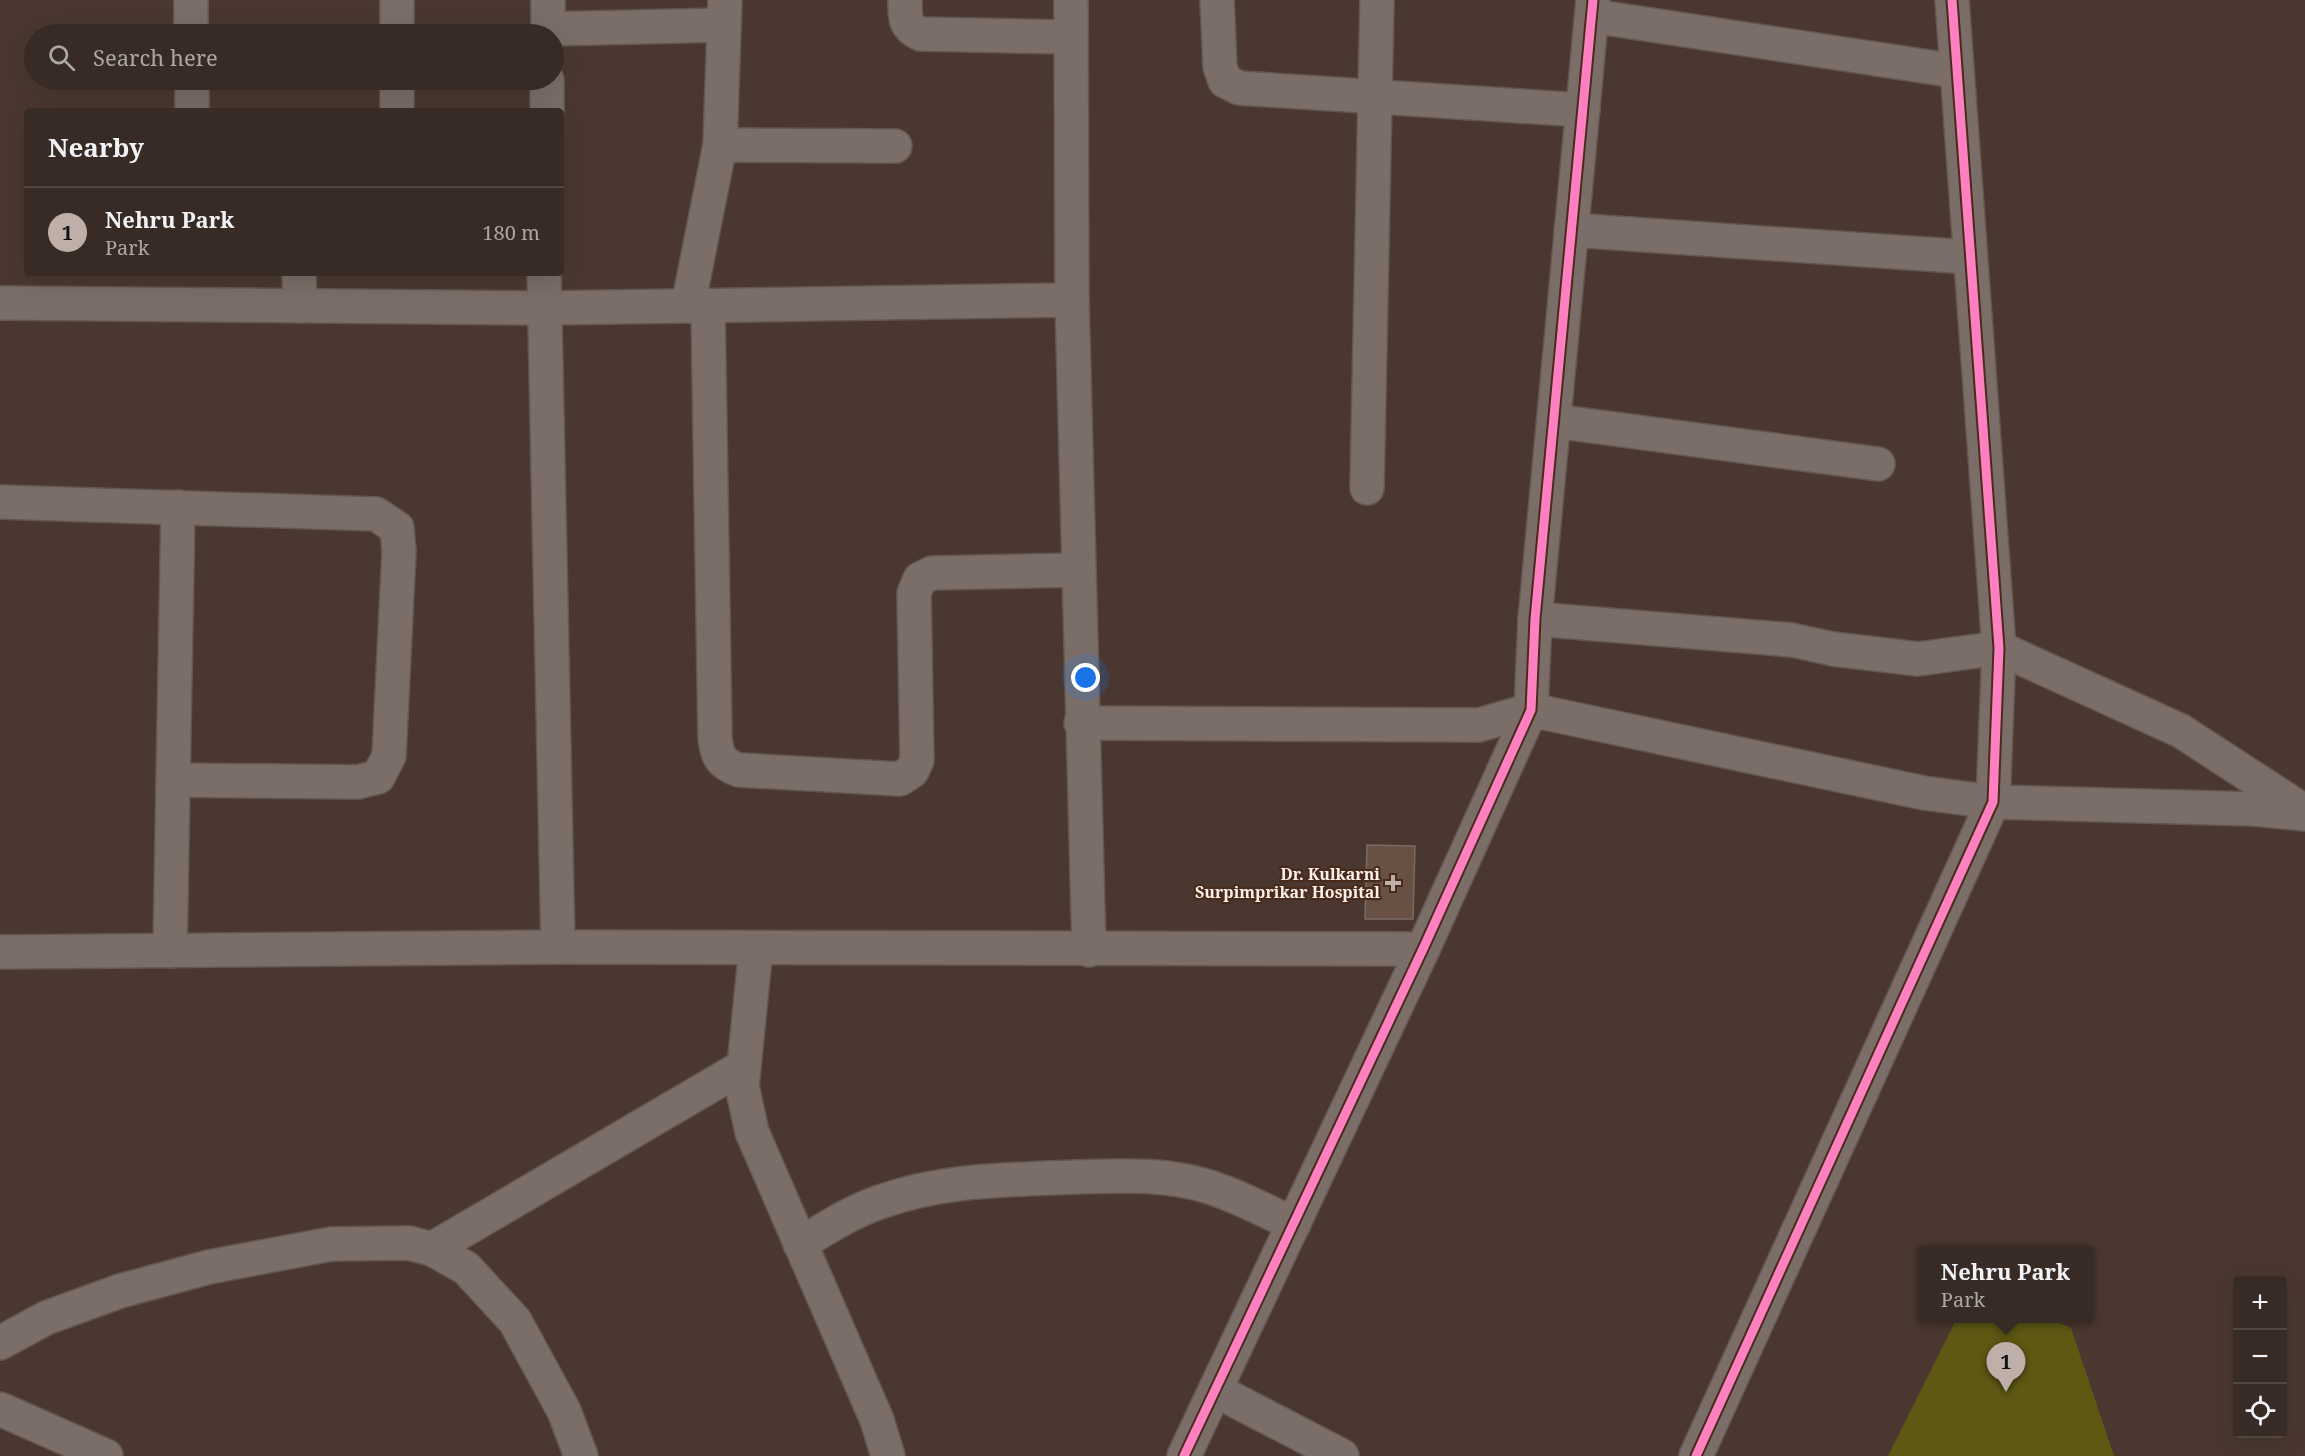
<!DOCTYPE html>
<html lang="en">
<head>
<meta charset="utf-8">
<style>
  :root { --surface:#382a24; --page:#433631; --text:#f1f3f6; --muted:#aba7a6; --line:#524641; --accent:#beb0a9 }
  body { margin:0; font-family:"Noto Serif",serif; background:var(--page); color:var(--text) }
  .controls { position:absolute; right:18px; bottom:18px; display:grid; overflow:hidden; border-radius:6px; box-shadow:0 6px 24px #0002 }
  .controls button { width:54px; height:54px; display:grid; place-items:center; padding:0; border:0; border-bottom:2px solid var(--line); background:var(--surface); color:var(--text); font:30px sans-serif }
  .you { position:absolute; left:1086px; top:678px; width:21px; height:21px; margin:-15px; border:4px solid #fff; border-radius:50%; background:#1a73e8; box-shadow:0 0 0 9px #1a73e833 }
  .badge { display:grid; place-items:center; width:39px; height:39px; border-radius:50%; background:var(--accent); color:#111; font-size:20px; font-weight:700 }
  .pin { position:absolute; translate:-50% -50px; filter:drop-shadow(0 2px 3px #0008) }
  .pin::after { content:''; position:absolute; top:32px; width:21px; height:18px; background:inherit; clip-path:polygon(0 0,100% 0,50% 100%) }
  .popup { position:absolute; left:1917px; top:1245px; width:177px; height:78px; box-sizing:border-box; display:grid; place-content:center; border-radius:6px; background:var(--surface); filter:drop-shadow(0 2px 4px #0005); font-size:20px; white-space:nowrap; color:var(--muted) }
  .popup b { font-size:22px; color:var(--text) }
  .popup::after { content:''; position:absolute; left:50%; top:100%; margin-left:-12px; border:12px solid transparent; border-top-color:var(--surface) }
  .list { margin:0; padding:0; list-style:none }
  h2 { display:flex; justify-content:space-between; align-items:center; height:78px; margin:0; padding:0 24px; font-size:26px }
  h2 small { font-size:20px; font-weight:400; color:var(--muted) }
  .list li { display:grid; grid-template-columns:39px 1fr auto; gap:18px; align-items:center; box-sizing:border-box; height:90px; padding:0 24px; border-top:2px solid var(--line) }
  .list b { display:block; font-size:22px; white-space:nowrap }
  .list p { margin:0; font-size:20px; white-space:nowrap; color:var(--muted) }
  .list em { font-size:20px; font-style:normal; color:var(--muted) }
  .icon { flex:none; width:33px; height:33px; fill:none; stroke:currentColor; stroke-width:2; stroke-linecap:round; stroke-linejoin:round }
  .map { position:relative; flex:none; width:2305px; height:1456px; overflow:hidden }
  .search { position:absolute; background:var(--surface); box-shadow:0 6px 24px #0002; left:24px; top:24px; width:540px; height:66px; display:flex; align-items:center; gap:15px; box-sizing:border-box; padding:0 21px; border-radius:33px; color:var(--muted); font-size:22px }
  .panel { position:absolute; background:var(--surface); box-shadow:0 6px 24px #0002; left:24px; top:108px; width:540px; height:168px; border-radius:6px }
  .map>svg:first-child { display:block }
  .green { fill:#5e5813 }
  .building { fill:#695044; stroke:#796a63; stroke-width:1.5 }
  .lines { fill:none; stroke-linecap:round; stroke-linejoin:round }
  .minor-casing { stroke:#645650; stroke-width:36 }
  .tertiary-casing { stroke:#645650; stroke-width:36 }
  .minor { stroke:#7b6e68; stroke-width:33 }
  .tertiary { stroke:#7b6e68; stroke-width:33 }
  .cycleway-casing { stroke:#492b1c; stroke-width:13 }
  .cycleway { stroke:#ff80c0; stroke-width:9 }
  .poi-dot { fill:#beb0a9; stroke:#492b1c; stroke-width:2 }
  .labels { text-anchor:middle; stroke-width:4.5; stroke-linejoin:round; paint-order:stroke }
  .poi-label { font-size:16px; font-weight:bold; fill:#fcf0ea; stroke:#492b1c; text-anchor:end }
</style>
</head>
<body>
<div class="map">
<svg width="2305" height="1456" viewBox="0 0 2305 1456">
  <rect width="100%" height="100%" fill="#4a3830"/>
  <!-- green -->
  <path class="green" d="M 1957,1318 L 2050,1319 L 2071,1328 L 2114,1456 L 1888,1456 Z"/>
  <!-- building -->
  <path class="building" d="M 1367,845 L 1415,846 L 1413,919 L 1365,919 Z"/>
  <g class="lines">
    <defs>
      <g id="minor">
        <path d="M 191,0 L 191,34"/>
        <path d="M 548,0 L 548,34"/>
        <path d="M 905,0 C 905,17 904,27 921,34 L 1071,37"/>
        <path d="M 1071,0 L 1072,300 L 1089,950"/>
        <path d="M 1217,0 L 1220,67 L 1225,81 L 1239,88 L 1583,110"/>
        <path d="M 1592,16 L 1956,71"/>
        <path d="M 548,29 L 723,25"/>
        <path d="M 397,34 L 397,0"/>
        <path d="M 192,80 L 192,111"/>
        <path d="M 397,111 L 397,80"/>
        <path d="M 547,111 L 547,80"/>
        <path d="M 720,145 L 895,146"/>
        <path d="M 1571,230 L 1969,257"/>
        <path d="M 299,273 L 300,306"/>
        <path d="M 544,273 L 558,947"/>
        <path d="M 0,303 L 544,308 L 1072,300"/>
        <path d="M 688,306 L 720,145 L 725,0"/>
        <path d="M 708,306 L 715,738 C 717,756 721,764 739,770 L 900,779 L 912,771 L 917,760 L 914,593 L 920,579 L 932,573 L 1078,570"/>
        <path d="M 1554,421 L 1878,464"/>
        <path d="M 1367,488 L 1377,0"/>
        <path d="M 0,502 L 376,514 L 397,528 L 399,552 L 389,756 L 378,777 L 358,782 L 173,780"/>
        <path d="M 1535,619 L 1792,640 L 1833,649 L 1918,659 L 1999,648 L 2181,731 L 2304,811"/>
        <path d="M 1081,723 L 1479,725 L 1531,710 L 1924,793 L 1993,802 L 2254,809 L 2305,814"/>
        <path d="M 756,948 L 742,1086 L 752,1132 L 877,1420 L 888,1456"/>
        <path d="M 170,951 L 178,507"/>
        <path d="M 0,952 L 558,947 L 1423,949"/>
        <path d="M 800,1244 C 825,1229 849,1213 877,1203 C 941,1179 1007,1180 1075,1177 C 1119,1176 1163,1173 1206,1186 C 1237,1195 1265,1211 1294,1224"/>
        <path d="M 432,1249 L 744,1066"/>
        <path d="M 0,1343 L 46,1318 L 120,1291 L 209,1267 L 331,1244 L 409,1243 L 432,1249 L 466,1268 L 515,1321 L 564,1411 L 581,1456"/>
        <path d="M 1215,1390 L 1342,1456"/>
        <path d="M 0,1409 L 106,1456"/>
        <path d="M 1696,1456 L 1993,802 L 1999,648 L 1952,0"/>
      </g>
      <path id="tertiary" d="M 1184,1456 L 1423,949 L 1531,710 L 1535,619 L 1593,0"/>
    </defs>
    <!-- minor casing -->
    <use href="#minor" class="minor-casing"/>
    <!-- tertiary casing -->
    <use href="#tertiary" class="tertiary-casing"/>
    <!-- minor -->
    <use href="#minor" class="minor"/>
    <!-- tertiary -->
    <use href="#tertiary" class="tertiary"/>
    <defs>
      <g id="cycleway">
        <path d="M 1184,1456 L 1423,949 L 1531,710 L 1535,619 L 1593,0"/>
        <path d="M 1696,1456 L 1993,802 L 1999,648 L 1952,0"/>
      </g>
    </defs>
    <!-- cycleway casing -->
    <use href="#cycleway" class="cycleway-casing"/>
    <!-- cycleway -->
    <use href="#cycleway" class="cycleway"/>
  </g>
  <!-- markers -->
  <path class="poi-dot" d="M1390 874h6v6h6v6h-6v6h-6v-6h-6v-6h6z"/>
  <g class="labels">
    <!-- poi labels -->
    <g class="poi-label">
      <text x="1380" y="880">Dr. Kulkarni<tspan x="1380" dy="18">Surpimprikar Hospital</tspan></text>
    </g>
  </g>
</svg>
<div class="controls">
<button>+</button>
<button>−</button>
<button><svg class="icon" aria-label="locate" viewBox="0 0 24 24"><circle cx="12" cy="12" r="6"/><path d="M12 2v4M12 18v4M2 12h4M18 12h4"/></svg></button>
</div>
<div class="you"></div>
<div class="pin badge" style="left:2006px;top:1392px">1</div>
<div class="popup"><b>Nehru Park</b>Park</div>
<div class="search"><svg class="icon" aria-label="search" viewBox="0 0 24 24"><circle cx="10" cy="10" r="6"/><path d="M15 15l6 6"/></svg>Search here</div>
<section class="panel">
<h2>Nearby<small></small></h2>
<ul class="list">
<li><span class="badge">1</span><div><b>Nehru Park</b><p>Park</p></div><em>180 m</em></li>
</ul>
</section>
</div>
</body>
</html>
